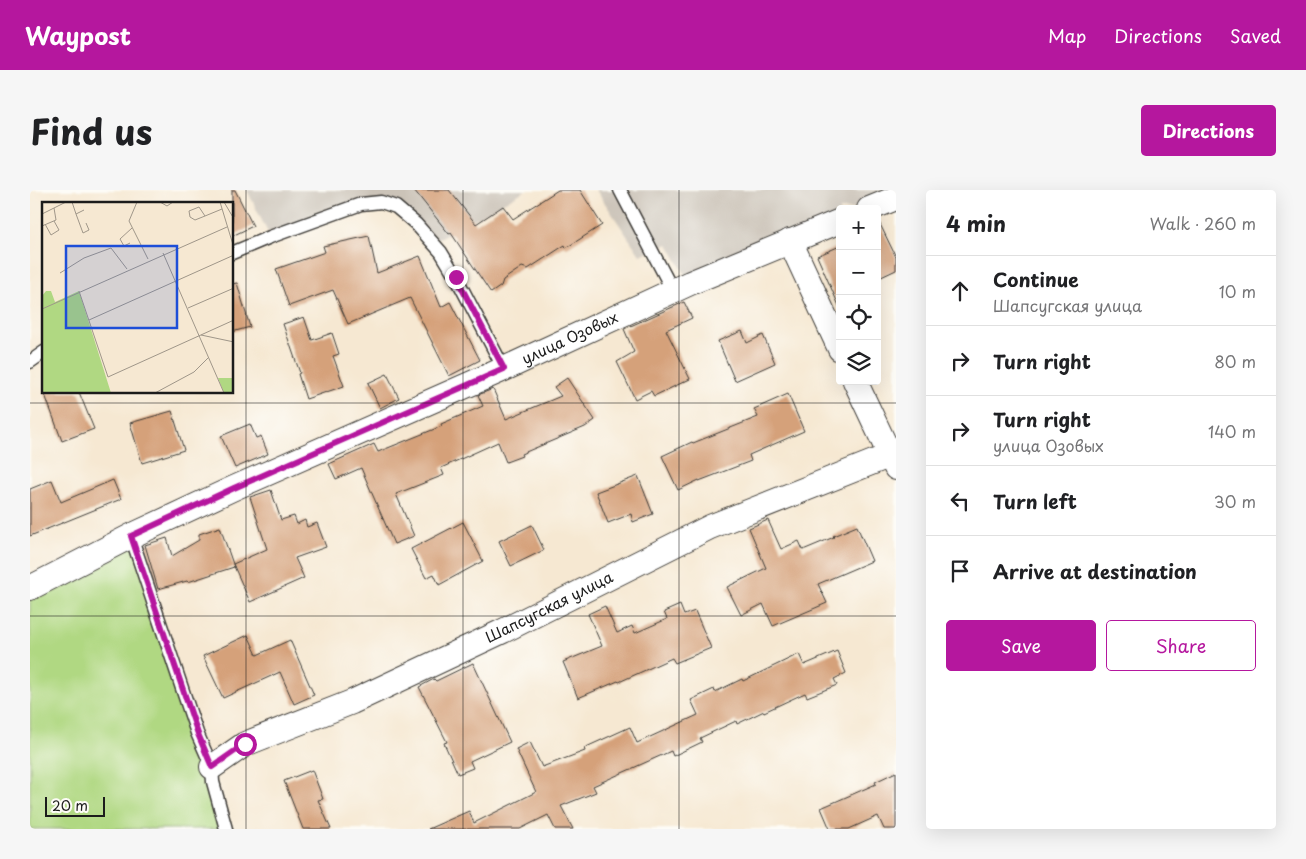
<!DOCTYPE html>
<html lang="en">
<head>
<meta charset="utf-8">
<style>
  :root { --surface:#fff; --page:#f6f6f6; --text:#202124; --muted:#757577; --line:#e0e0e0; --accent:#b5179e }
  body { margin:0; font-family:"Playpen Sans",sans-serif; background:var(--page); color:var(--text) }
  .controls { position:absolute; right:15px; top:15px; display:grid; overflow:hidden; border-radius:5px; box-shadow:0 5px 20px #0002 }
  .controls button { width:45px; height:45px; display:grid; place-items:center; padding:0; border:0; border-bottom:1px solid var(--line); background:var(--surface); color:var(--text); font:25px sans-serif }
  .scale { position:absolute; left:15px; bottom:12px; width:60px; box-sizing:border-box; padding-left:5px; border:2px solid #1c1c1c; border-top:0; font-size:14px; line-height:18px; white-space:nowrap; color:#1c1c1c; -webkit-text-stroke:4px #fdfcf7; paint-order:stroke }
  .stop { position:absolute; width:15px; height:15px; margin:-11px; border:4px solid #b5179e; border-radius:50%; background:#fff }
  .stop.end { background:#b5179e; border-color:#fff; box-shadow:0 1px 5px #0008 }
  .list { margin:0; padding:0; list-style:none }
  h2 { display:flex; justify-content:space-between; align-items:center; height:65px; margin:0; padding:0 20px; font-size:21px }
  h2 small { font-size:16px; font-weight:400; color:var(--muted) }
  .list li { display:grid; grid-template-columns:32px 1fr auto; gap:15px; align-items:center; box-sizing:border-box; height:70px; padding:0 20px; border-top:1px solid var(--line) }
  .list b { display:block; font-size:19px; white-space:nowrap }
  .list p { margin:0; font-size:16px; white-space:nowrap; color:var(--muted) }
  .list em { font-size:16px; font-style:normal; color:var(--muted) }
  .actions { display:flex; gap:10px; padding:15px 20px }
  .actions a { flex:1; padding:11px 0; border:1px solid var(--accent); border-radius:5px; text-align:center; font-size:18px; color:var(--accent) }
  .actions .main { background:var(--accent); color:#fff }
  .icon { flex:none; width:28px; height:28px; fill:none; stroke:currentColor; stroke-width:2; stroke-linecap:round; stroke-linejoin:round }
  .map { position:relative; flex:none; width:866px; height:639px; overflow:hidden; border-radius:5px }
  header { display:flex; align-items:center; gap:30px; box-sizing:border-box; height:70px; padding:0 25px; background:var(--accent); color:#fff }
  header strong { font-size:24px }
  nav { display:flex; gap:28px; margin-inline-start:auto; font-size:18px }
  .intro { display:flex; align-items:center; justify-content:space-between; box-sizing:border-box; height:120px; padding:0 30px }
  h1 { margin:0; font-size:35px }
  .button { padding:12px 22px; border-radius:5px; background:var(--accent); color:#fff; font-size:18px; font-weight:700 }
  main { display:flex; gap:30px; padding:0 30px }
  aside { flex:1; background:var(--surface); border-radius:5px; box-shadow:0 5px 20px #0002 }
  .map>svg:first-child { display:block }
  .industrial { fill:#cbc3b8 }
  .green { fill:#b0d882; stroke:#667a4f }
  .building { fill:#d5a17a }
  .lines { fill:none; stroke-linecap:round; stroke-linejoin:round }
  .lane-casing { stroke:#3d3b37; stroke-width:15 }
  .street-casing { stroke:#3d3b37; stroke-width:26 }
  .lane { stroke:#fff; stroke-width:12 }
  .street { stroke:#fff; stroke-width:24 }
  .route { stroke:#b5179e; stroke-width:6 }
  .grid { fill:none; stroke:#1c1c1c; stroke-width:1; stroke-opacity:0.55 }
  .labels { text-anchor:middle; stroke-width:4.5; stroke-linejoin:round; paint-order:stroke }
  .street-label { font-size:15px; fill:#1c1c1c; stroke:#fdfcf7 }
  .inset-road { fill:none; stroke:#9f9689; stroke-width:1 }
  .view { fill:#1d4ed8; fill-opacity:0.15; stroke:#1d4ed8; stroke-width:2.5 }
  .inset-edge { fill:none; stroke:#1c1c1c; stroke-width:2.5 }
</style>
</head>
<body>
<header>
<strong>Waypost</strong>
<nav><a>Map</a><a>Directions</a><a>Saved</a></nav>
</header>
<div class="intro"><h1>Find us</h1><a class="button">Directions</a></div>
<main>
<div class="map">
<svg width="866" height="639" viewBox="0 0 866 639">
  <rect width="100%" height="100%" fill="#fdfcf7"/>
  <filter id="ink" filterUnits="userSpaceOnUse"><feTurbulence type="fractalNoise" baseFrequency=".02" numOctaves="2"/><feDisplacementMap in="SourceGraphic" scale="10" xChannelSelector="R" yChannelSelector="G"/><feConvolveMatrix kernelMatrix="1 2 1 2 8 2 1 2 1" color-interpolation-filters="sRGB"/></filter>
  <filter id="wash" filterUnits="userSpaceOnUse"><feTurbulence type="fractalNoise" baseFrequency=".0096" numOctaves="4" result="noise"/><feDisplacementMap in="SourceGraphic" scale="20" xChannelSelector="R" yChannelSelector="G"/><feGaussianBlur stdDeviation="1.12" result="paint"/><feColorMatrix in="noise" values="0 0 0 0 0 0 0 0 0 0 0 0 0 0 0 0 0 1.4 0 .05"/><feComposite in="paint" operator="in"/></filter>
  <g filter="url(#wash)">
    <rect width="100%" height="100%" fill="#f6e8d2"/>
    <!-- industrial -->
    <g class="industrial">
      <path d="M 217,0 L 496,0 L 419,44 L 401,51 L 350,12 L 240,47 Z"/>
      <path d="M 566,0 L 866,0 L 839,19 L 810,19 L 810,31 L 660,93 L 638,54 L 610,65 Z"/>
    </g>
    <!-- green -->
    <path class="green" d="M 101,346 L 196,639 L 0,639 L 0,398 Z"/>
    <g id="blocks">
      <!-- building -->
      <g class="building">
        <path d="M 202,0 L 205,0 L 223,36 L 202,46 Z"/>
        <path d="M 384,0 L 419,0 L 446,34 L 473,16 L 483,29 L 528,0 L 550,0 L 572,35 L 536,58 L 535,55 L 498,79 L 492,77 L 473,90 L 471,96 L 461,103 L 421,43 L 419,44 Z"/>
        <path d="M 847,30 L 848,30 L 866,67 L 866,80 L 847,89 Z"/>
        <path d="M 339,46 L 347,83 L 390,66 L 411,117 L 420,112 L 450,170 L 419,186 L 380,108 L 318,134 L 303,100 L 259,116 L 246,79 L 295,62 L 293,56 Z"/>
        <path d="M 810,56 L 810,118 L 787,66 Z"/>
        <path d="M 207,93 L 220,137 L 202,142 L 202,94 Z"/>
        <path d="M 654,112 L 662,128 L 636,140 L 660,189 L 624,206 L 621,201 L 605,209 L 587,172 L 604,162 L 594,139 Z"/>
        <path d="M 274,127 L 282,150 L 302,143 L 309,164 L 303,166 L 314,196 L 276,209 L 268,184 L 270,183 L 253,134 Z"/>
        <path d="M 712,141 L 717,153 L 733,145 L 745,173 L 705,191 L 688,151 Z"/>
        <path d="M 357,184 L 369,208 L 350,218 L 338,193 Z"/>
        <path d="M 537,188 L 565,230 L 555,237 L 491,264 L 492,266 L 476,272 L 468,252 L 411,278 L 414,285 L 366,304 L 384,346 L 364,354 L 331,278 L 306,289 L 299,274 L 344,254 L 348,262 L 412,236 L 411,234 L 453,216 L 448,205 L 463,199 L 476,229 L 531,206 L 524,197 Z"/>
        <path d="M 14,202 L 49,202 L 64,239 L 32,251 Z"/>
        <path d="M 758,204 L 774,241 L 719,265 L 721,271 L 669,291 L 669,290 L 648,300 L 632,266 L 662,252 L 663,253 L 728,227 L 724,219 Z"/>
        <path d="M 142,221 L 154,260 L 112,273 L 100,233 Z"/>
        <path d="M 220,234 L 226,248 L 231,246 L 238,264 L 205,278 L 191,246 Z"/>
        <path d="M 608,286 L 623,324 L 603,332 L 601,324 L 578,333 L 566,302 Z"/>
        <path d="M 22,290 L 31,312 L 83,290 L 91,309 L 0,346 L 0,299 Z"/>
        <path d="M 241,300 L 251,330 L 264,326 L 267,334 L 275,330 L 277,337 L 287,333 L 296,357 L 265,368 L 274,388 L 220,412 L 203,374 L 237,359 L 220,307 Z"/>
        <path d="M 738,330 L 751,359 L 769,351 L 773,360 L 804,347 L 803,346 L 827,336 L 842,371 L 788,394 L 797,413 L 743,436 L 733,414 L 711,425 L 697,397 L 736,378 L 719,338 Z"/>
        <path d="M 433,332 L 453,371 L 409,395 L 404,384 L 396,388 L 381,359 Z"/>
        <path d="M 502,335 L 514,360 L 481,376 L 469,351 Z"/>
        <path d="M 190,337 L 204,377 L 158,392 L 157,391 L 128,399 L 115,355 L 137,348 L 142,366 L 169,350 L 169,344 Z"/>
        <path d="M 650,415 L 654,425 L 665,421 L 681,458 L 645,473 L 642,468 L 589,492 L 588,491 L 548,508 L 533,472 L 572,456 L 558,424 L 575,416 L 587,443 L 602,436 L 605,443 L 637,429 L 634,422 Z"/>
        <path d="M 218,445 L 227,465 L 260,450 L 284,505 L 264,514 L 250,482 L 193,508 L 173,466 Z"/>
        <path d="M 807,461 L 816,483 L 804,489 L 807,495 L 777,507 L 775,503 L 734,522 L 734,521 L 707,534 L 706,531 L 670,548 L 672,552 L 643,566 L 641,561 L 563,596 L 566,602 L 531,616 L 543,639 L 525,639 L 518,625 L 490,639 L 398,639 L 439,621 L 444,633 L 506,602 L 486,559 L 500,552 L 512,577 L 555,561 L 554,558 L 600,537 L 607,553 L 668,525 L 661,510 L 684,499 L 685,502 L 712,489 L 713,491 L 769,464 L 774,475 Z"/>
        <path d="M 443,473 L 480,552 L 440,571 L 443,578 L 428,584 L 414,553 L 417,552 L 389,497 L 404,489 L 406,491 Z"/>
        <path d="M 282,580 L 293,609 L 288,610 L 301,639 L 273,639 L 254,591 Z"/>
        <path d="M 866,582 L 866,639 L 854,639 L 848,626 L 819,639 L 800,639 L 791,618 L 846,594 L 845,592 Z"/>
      </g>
    </g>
  </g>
  <g filter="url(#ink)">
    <use href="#blocks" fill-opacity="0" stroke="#3d3b37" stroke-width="1"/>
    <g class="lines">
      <defs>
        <g id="lane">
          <path d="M 590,0 L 643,101"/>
          <path d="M 202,63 L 240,47 L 331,14 L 351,12 L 366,17 L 386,34 L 411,62 L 426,87 L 474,179"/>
          <path d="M 0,172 L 14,162"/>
          <path d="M 101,346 L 167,543 L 182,577 L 183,592 L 196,639"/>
        </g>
        <g id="street">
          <path d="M 839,19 L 866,8"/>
          <path d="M 760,51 L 810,159"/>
          <path d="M 825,191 L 866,278"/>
          <path id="s1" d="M 0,398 L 101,346 L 204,298 L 474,179 L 660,93 L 810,31"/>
          <path id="s2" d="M 182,577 L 215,554 L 322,512 L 473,441 L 680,337 L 866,263"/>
        </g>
      </defs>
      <!-- lane casing -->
      <use href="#lane" class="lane-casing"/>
      <!-- street casing -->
      <use href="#street" class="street-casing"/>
      <!-- lane -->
      <use href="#lane" class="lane"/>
      <!-- street -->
      <use href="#street" class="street"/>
    </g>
  </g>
  <g class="lines" filter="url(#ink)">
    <!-- route -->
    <path class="route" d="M 215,554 L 182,577 L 168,544 L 101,346 L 204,298 L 474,179 L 426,87"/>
  </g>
  <!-- grid -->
  <path class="grid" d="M 216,0 L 216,639M 433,0 L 433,639M 649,0 L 649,639M 0,213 L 866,213M 0,426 L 866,426"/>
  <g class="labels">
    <!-- street labels -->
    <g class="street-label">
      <text dy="5" stroke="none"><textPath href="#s1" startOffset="595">улица Озовых</textPath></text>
      <text dy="5" stroke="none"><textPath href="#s2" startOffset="374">Шапсугская улица</textPath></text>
    </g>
  </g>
  <!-- overview -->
  <g transform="translate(12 12)">
    <rect width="191" height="191" fill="#f6e8d2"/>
    <path d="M 4,89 L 9,89 L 13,100 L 37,89 L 69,191 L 0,191 L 0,94 ZM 176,176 L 191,176 L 191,191 L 182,191 Z" fill="#b0d882"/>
    <path class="inset-road" d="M 30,0 L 34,12 L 42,8M 95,0 L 87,19 L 106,57M 118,0 L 125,4 L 131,0M 178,0 L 192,46M 182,0 L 192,17M 0,12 L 24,0M 34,12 L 41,31 L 47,28 L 44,21M 163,14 L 157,5 L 147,9 L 148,15 L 153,18 L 163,14 L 180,7M 3,22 L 9,33 L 17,28 L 12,19M 0,24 L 14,18 L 12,6M 88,41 L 82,44 L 78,37 L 90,26M 121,51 L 182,191M 18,71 L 42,56 L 69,46 L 85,67M 37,89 L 66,175 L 192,118M 146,106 L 192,86M 0,107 L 185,25M 47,118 L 192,53M 159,133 L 192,140M 113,191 L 152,170 L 167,155"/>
    <path class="view" d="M 24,44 L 135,44 L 135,126 L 24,126 Z"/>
    <rect width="191" height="191" class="inset-edge"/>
  </g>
</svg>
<div class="controls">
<button>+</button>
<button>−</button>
<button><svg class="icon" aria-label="locate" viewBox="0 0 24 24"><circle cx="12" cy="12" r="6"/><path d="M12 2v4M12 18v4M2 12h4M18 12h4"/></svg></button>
<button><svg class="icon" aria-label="layers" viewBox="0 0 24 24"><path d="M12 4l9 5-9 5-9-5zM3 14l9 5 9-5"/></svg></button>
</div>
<div class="scale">20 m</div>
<div class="stop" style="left:215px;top:554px"></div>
<div class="stop end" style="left:426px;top:87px"></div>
</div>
<aside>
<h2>4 min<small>Walk · 260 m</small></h2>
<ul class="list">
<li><svg class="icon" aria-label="ahead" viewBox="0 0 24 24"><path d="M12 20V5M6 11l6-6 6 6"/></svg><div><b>Continue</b><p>Шапсугская улица</p></div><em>10 m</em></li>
<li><svg class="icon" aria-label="right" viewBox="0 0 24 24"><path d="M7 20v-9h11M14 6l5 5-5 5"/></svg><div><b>Turn right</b></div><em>80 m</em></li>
<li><svg class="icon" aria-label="right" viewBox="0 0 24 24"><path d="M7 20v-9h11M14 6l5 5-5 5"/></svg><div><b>Turn right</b><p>улица Озовых</p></div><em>140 m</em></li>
<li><svg class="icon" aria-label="left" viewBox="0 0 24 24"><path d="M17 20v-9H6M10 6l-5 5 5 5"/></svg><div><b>Turn left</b></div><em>30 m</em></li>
<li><svg class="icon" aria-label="arrive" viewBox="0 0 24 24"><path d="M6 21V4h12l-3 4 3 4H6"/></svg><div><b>Arrive at destination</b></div></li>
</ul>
<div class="actions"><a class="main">Save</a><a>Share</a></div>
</aside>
</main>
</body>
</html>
